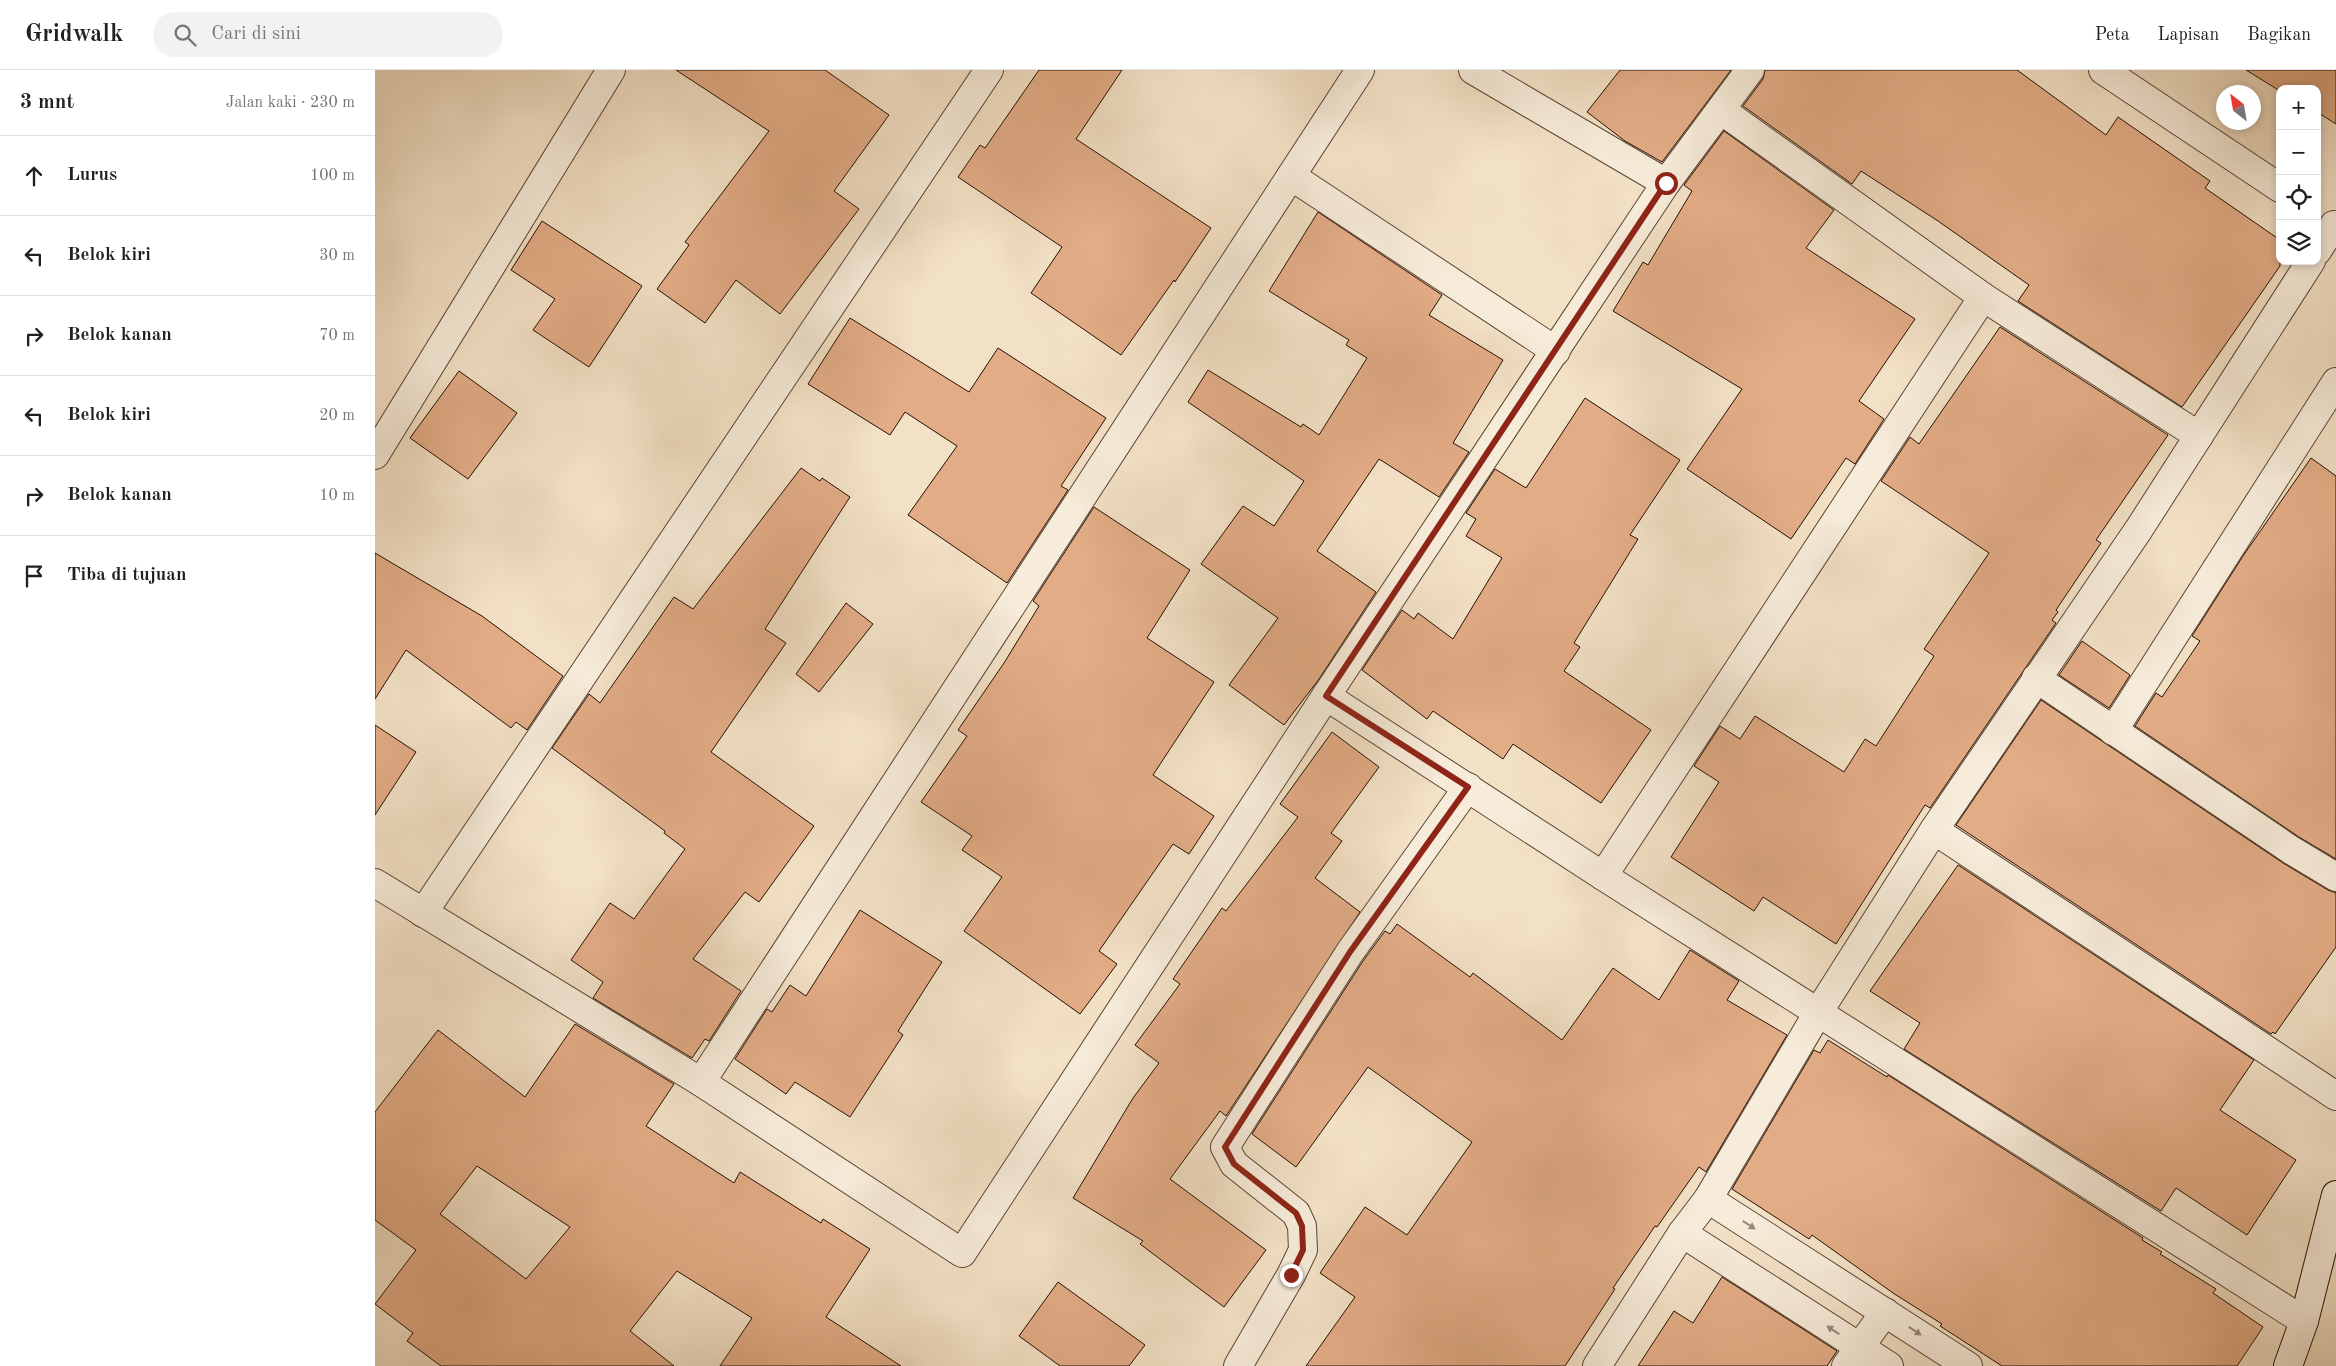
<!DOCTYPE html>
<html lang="id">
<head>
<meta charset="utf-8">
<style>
  :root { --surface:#fff; --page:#f2f2f2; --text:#202124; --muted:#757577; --line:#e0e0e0 }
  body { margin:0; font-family:"Old Standard TT",serif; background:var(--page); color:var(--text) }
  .controls { position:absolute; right:15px; top:15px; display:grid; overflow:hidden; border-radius:10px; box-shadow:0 2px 8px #0003 }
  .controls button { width:45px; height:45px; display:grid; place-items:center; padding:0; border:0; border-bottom:1px solid var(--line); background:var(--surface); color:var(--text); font:25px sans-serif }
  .compass { position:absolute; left:1841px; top:15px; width:45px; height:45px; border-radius:50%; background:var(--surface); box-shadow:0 2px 8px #0003; rotate:329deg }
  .stop { position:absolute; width:15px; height:15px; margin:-11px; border:4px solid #8f2418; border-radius:50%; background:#fff }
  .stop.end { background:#8f2418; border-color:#fff; box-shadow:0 1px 5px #0008 }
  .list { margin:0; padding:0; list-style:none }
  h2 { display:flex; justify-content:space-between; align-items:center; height:65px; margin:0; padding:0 20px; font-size:21px }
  h2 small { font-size:16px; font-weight:400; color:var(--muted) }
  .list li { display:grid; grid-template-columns:32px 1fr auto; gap:15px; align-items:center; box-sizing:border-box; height:80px; padding:0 20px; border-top:1px solid var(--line) }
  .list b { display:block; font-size:19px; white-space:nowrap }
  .list em { font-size:16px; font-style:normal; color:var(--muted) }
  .icon { flex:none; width:28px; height:28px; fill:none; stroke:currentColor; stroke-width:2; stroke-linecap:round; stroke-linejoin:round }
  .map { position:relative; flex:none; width:1961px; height:1296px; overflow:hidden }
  header { display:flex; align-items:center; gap:30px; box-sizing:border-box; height:70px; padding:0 25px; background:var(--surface); border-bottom:1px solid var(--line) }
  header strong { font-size:24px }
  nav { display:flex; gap:28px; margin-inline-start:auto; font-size:18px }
  .search { width:350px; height:45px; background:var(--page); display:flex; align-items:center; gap:12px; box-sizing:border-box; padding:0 18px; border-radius:28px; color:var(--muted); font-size:19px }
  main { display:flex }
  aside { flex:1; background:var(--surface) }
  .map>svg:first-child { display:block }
  .building { fill:#e2ac86; stroke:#270f02; fill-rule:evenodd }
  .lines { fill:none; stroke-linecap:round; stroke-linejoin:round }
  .street-casing { stroke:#5a4433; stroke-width:30 }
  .secondary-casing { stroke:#270f02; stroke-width:30 }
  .street { stroke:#f7ecda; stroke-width:28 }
  .secondary { stroke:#f7ecda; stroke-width:28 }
  .oneway { fill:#998979 }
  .route { stroke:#8f2418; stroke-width:6 }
</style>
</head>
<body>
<header>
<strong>Gridwalk</strong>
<div class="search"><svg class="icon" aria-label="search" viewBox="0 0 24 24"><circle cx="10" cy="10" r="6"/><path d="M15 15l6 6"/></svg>Cari di sini</div>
<nav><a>Peta</a><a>Lapisan</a><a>Bagikan</a></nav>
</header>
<main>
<aside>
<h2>3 mnt<small>Jalan kaki · 230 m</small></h2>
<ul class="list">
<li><svg class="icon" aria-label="ahead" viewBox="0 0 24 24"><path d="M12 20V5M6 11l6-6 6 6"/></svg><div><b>Lurus</b></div><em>100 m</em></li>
<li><svg class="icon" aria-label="left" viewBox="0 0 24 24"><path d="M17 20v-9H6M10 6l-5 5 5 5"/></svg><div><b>Belok kiri</b></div><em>30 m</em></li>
<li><svg class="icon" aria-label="right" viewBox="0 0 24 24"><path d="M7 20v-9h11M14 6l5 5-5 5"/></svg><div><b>Belok kanan</b></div><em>70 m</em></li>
<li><svg class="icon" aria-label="left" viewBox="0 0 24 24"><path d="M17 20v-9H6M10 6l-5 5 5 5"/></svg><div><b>Belok kiri</b></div><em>20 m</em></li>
<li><svg class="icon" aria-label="right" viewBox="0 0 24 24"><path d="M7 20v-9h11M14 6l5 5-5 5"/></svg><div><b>Belok kanan</b></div><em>10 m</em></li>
<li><svg class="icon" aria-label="arrive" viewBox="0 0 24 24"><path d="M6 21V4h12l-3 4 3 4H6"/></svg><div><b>Tiba di tujuan</b></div></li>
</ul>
</aside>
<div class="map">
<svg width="1961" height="1296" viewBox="0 0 1961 1296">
  <rect width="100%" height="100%" fill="#f3e1c6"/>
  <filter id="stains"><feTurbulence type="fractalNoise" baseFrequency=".004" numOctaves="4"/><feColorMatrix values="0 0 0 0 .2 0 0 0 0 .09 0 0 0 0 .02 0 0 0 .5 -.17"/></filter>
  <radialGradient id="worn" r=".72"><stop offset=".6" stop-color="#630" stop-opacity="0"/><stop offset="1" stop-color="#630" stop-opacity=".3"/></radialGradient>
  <!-- building -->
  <g class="building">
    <path d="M 301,0 L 450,0 L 514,45 L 459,121 L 484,139 L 405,244 L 361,210 L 330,253 L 282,219 L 314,175 L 310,172 L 394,61 Z"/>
    <path d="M 664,0 L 747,0 L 701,69 L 836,158 L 800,212 L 799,210 L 746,285 L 656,223 L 687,177 L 583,107 L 605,75 L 610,78 Z"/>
    <path d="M 1245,0 L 1356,0 L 1287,92 L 1250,71 L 1212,42 Z"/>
    <path d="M 1390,0 L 1642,0 L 1731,65 L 1743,47 L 1835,111 L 1830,118 L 1905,170 L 1905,196 L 1807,337 L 1643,231 L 1654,215 L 1563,151 L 1486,101 L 1477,114 L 1368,36 L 1388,9 Z"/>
    <path d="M 1871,0 L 1961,0 L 1961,54 L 1942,42 L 1942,19 L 1905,19 L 1905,21 Z"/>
    <path d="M 1349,61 L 1459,140 L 1431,178 L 1540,249 L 1484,331 L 1509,349 L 1480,394 L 1471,388 L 1416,469 L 1312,399 L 1367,319 L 1238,241 L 1268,192 L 1273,195 L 1317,121 L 1309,115 Z"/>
    <path d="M 943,142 L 1067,225 L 1054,245 L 1128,290 L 1078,373 L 1094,382 L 1064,427 L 1004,389 L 942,481 L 1001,522 L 944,609 L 909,655 L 854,615 L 903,548 L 826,494 L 868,436 L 899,456 L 929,411 L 813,332 L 833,300 L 926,357 L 928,354 L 944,365 L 992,288 L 971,275 L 974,270 L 894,221 Z"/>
    <path d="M 167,151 L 267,216 L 214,297 L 158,260 L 180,229 L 136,200 Z"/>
    <path d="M 475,248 L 594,322 L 623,278 L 731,348 L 686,416 L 693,420 L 632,513 L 533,445 L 582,376 L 530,342 L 515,365 L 433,314 Z"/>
    <path d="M 1625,257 L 1793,365 L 1721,470 L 1726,473 L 1681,540 L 1683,542 L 1677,550 L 1681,553 L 1555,738 L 1550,735 L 1461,874 L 1388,827 L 1379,841 L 1296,787 L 1344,712 L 1319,696 L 1345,656 L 1365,669 L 1380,646 L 1469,702 L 1490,669 L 1501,676 L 1559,586 L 1549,579 L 1614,483 L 1506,411 L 1535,367 L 1544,374 Z"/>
    <path d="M 84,301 L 142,343 L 93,409 L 35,368 Z"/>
    <path d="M 1210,328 L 1305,390 L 1255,465 L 1263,469 L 1199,573 L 1205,577 L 1189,601 L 1276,660 L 1226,733 L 1138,674 L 1128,689 L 1058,641 L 1052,649 L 987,600 L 1027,540 L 1039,549 L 1043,543 L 1078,569 L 1127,488 L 1091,466 L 1101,449 L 1091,443 L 1120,399 L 1151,418 Z"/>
    <path d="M 1936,388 L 1961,406 L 1961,789 L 1924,767 L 1760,656 L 1781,623 L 1787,627 L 1825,571 L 1817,566 L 1868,486 Z"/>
    <path d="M 426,398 L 445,411 L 447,408 L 475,427 L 390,559 L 411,573 L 336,682 L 439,756 L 384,832 L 370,822 L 318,889 L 366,921 L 334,971 L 330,969 L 317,988 L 218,928 L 228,912 L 196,890 L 235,833 L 259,849 L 310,779 L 289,763 L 290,761 L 177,678 L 214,624 L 225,633 L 299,527 L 318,539 Z"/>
    <path d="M 719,437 L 815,500 L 772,568 L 839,612 L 778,705 L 839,746 L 814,784 L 798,774 L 724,881 L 742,894 L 705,944 L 589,861 L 627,807 L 587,780 L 597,766 L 546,732 L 592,666 L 583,660 L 629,593 L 664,536 L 658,531 Z"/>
    <path d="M 0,483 L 107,546 L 188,606 L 152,660 L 141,652 L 136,658 L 31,580 L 0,629 Z"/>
    <path d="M 471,533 L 498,554 L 444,622 L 421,604 Z"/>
    <path d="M 1707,571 L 1755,605 L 1734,638 L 1684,605 Z"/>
    <path d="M 1666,630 L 1908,793 L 1953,820 L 1961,823 L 1961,877 L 1900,964 L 1898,962 L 1896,964 L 1581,755 Z"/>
    <path d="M 0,655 L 41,682 L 0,745 Z"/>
    <path d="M 957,662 L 1004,697 L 956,763 L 967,771 L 940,808 L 985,842 L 851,1046 L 845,1041 L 795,1109 L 891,1180 L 849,1237 L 765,1174 L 768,1171 L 698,1128 L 758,1028 L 784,993 L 760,975 L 805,914 L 798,909 L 847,838 L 851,841 L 923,747 L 905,734 Z"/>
    <path d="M 1583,795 L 1879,990 L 1845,1040 L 1921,1090 L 1872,1165 L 1801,1118 L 1786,1141 L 1529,979 L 1545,953 L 1495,921 Z"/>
    <path d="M 485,840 L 567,892 L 523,961 L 528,965 L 475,1047 L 420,1012 L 411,1024 L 360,989 L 392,939 L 397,942 L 415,915 L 431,926 Z"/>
    <path d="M 1022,854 L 1095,907 L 1098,903 L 1187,970 L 1238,898 L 1284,930 L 1315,880 L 1364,911 L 1352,930 L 1412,965 L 1331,1102 L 1324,1097 L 1282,1157 L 1280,1156 L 1238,1218 L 1240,1219 L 1190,1296 L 931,1296 L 980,1227 L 945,1203 L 990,1137 L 1032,1165 L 1097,1072 L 993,997 L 921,1097 L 877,1064 L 988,891 L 1010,861 L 1015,864 Z"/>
    <path d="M 200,954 L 299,1014 L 271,1056 L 359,1113 L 365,1102 L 446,1153 L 448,1149 L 495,1179 L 451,1247 L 526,1296 L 345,1296 L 377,1248 L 302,1201 L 255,1261 L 299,1296 L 66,1296 L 32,1271 L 38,1263 L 0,1234 L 41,1180 L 0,1150 L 0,1042 L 63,960 L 150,1027 ZM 102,1096 L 195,1157 L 151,1209 L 65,1144 Z"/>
    <path d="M 1453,970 L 1512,1007 L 1513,1005 L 1768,1168 L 1767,1170 L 1787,1182 L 1785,1184 L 1841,1219 L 1838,1223 L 1888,1257 L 1862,1296 L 1627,1296 L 1565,1256 L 1567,1254 L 1518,1223 L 1437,1165 L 1434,1169 L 1357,1119 L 1439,980 L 1445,983 Z"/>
    <path d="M 1347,1207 L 1462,1281 L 1452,1296 L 1263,1296 L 1299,1241 L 1318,1253 Z"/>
    <path d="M 683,1212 L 770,1275 L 754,1296 L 685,1296 L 644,1266 Z"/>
  </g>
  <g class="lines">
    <defs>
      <g id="street">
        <path d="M 1098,0 L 1291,113"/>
        <path d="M 1728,0 L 1905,118"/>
        <path d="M 1346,40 L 1608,227 L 1824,366"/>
        <path d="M 916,106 L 1181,281"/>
        <path d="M 1942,181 L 1959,155"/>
        <path d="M 0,385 L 236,0"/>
        <path d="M 1661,608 L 1916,780 L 1961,807"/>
        <path d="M 951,626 L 1228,806 L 1929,1251"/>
        <path d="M 1738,661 L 1961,312"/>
        <path d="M 1559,760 L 1961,1026"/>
        <path d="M 1228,806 L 1608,227"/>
        <path d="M 0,813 L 326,1012 L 587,1183 L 951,626 L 1291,113 L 1375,0"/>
        <path d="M 48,843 L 614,0"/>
        <path d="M 326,1012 L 985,0"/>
        <path d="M 1333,1129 L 1593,1296"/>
        <path d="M 1307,1163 L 1514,1296"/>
        <path d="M 863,1296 L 916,1205 L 928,1180 L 927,1156 L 921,1143 L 859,1094 L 850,1077 L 975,882 L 1093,717"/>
        <path d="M 1222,1296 L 1307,1163 L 1333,1129 L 1444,941 L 1559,760 L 1764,459 L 1936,191"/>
        <path d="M 1471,1296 L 1510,1242"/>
      </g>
      <path id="secondary" d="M 1913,1296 L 1929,1251 L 1961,1125"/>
    </defs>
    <!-- street casing -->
    <use href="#street" class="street-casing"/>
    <!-- secondary casing -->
    <use href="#secondary" class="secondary-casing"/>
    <!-- street -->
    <use href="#street" class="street"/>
    <!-- secondary -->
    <use href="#secondary" class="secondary"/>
  </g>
  <!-- one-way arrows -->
  <defs><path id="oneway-solid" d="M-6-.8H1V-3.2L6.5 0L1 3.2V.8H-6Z" transform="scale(1.25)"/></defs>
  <g class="oneway">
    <use href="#oneway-solid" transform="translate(1374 1155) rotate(33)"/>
    <use href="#oneway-solid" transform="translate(1458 1260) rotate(-147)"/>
    <use href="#oneway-solid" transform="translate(1540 1261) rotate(33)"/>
  </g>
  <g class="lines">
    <!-- route -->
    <path class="route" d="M 916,1205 L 928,1180 L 927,1156 L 921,1143 L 859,1094 L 850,1077 L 975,882 L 1093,717 L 951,626 L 1291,113"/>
  </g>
  <rect width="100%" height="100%" filter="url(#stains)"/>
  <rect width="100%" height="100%" fill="url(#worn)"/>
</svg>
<div class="controls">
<button>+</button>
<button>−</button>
<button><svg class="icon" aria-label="locate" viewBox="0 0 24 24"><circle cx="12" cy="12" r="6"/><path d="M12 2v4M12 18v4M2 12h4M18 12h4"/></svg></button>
<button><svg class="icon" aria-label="layers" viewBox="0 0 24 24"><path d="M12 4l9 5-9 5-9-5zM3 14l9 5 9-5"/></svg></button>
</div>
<svg class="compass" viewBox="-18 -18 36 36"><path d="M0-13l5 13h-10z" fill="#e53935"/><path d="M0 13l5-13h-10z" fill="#757577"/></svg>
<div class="stop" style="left:1291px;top:113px"></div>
<div class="stop end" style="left:916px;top:1205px"></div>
</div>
</main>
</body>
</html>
